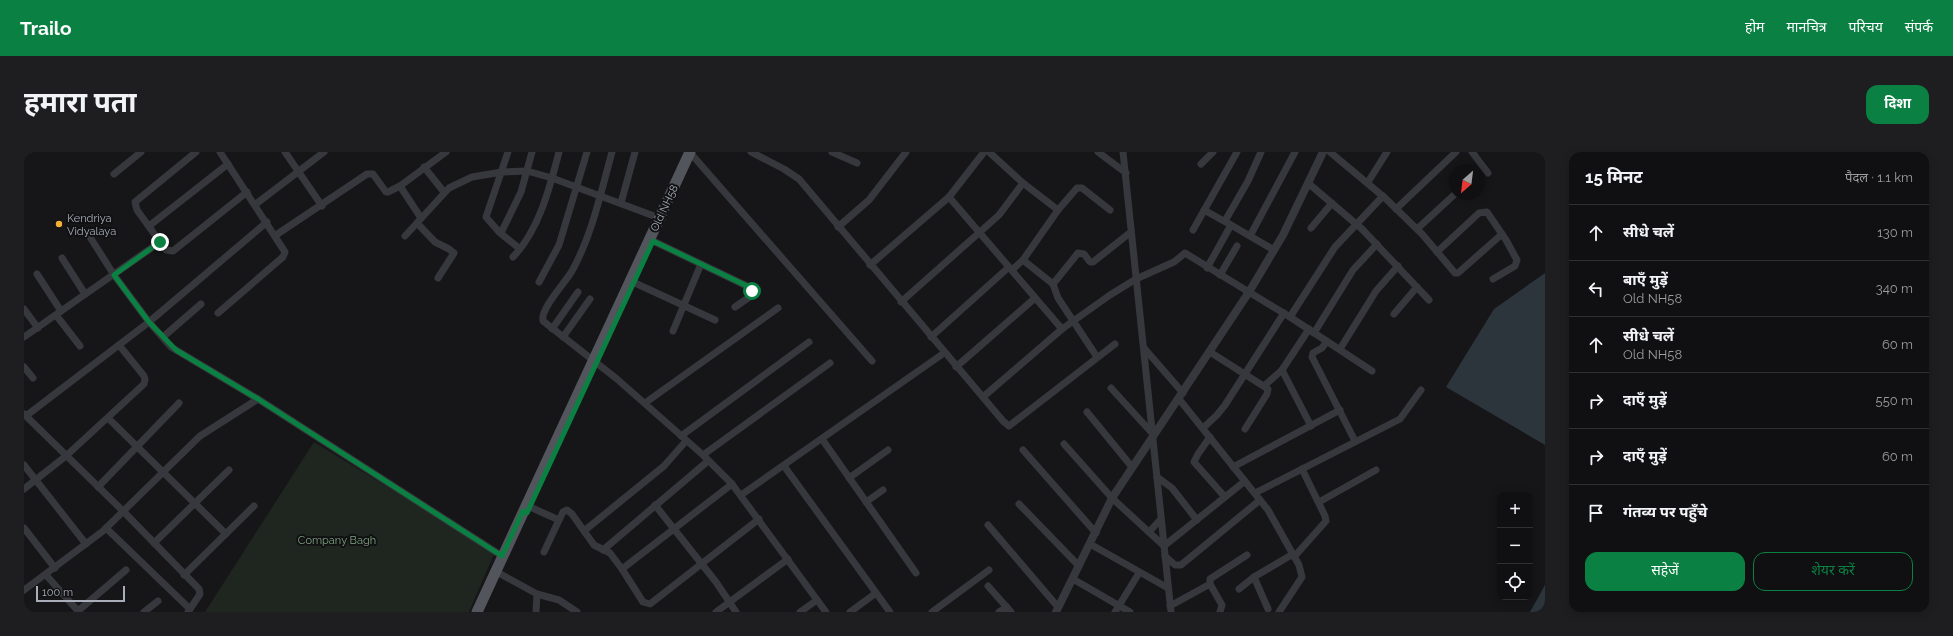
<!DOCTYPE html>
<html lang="hi">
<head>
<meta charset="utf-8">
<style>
  :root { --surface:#101012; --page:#1e1e20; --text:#f1f3f6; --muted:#9c9d9f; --line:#303032; --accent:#0b8043 }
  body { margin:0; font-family:Raleway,"Noto Sans Devanagari",sans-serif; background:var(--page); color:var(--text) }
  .controls { position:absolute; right:12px; bottom:12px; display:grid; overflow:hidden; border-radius:8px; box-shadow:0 2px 10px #0003 }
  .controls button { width:36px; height:36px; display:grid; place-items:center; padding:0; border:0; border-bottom:1px solid var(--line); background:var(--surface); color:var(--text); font:20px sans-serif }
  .compass { position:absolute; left:1425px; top:12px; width:36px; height:36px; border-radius:50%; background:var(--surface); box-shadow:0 2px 10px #0003; rotate:208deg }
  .scale { position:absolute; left:12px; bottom:10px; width:89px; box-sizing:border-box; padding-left:4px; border:2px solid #a8adb8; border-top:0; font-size:11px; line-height:14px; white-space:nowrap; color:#a8adb8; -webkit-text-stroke:3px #111113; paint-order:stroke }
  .stop { position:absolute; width:12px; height:12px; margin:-9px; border:3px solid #0b8043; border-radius:50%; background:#fff }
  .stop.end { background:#0b8043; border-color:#fff; box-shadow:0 1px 4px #0008 }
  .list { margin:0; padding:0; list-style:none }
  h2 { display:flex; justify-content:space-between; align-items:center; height:52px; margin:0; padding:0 16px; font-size:17px }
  h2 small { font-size:13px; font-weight:400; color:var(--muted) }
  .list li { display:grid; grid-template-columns:26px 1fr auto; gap:12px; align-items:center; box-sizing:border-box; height:56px; padding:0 16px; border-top:1px solid var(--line) }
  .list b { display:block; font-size:15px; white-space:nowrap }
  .list p { margin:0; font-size:13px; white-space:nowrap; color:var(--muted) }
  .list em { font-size:13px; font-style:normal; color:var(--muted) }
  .actions { display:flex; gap:8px; padding:12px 16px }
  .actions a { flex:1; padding:9px 0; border:1px solid var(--accent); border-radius:12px; text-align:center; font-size:14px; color:var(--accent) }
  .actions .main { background:var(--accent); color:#fff }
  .icon { flex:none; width:22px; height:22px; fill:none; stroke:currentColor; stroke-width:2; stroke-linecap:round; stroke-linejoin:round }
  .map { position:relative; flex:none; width:1521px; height:460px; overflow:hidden; border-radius:12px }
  header { display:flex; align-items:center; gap:24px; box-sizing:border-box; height:56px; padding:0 20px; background:var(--accent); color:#fff }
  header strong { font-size:19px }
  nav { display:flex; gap:22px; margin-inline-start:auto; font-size:14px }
  .intro { display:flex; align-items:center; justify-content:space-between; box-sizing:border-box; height:96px; padding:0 24px }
  h1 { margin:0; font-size:28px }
  .button { padding:10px 18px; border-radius:12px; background:var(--accent); color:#fff; font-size:14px; font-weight:700 }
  main { display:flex; gap:24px; padding:0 24px }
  aside { flex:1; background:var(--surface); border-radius:12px; box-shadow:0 2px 10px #0003 }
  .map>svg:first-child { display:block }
  .green { fill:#1e261f }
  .water { fill:#2c353c }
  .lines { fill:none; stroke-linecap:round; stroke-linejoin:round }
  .minor { stroke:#37383d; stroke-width:7 }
  .tertiary { stroke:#37383d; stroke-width:8 }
  .primary { stroke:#53555c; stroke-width:11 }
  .route { stroke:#0b8043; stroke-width:5 }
  .poi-dot { fill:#f2b134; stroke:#111113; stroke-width:1.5 }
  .labels { text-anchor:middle; stroke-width:4; stroke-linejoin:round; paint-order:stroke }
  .street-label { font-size:11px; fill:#a8adb8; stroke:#111113 }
  .poi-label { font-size:11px; fill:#a8adb8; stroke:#111113; text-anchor:start }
  .park-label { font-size:11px; fill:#7fa381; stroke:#111113 }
</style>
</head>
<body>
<header>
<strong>Trailo</strong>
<nav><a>होम</a><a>मानचित्र</a><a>परिचय</a><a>संपर्क</a></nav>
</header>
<div class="intro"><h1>हमारा पता</h1><a class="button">दिशा</a></div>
<main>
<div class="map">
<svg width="1521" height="460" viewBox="0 0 1521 460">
  <rect width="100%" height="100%" fill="#161618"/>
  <!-- green -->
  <path class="green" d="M 290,290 L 471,400 L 445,460 L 181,460 Z"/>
  <!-- water -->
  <g class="water">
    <path d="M 1521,121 L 1521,293 L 1422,235 L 1470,157 Z"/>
    <path d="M 1521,433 L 1521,460 L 1506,460 Z"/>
  </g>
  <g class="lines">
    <!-- minor -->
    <g class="minor">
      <path d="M 261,0 L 298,54"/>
      <path d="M 484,0 L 462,65 L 475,80 L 496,97"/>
      <path d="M 588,0 C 577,40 568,83 548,119 C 541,131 516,157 519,169 L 593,227 L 679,303 L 708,332 L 802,460"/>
      <path d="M 727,0 L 760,17 L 775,27 L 979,269 L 985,274 L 1091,192"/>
      <path d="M 808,0 L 833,11"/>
      <path d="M 965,0 L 999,31 L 1034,58"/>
      <path d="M 1074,0 L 1102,21"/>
      <path d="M 1099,0 L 1147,460"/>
      <path d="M 1306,0 L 1361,46 L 1398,82 L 1431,121 L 1434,121 L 1478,82"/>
      <path d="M 1448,0 L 1464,21"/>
      <path d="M 669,4 L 848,209"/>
      <path d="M 1177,12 L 1189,0"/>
      <path d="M 400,15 L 420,40"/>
      <path d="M 90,22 L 117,0"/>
      <path d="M 1344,30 L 1363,0"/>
      <path d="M 1284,31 L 1338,77 L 1405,148"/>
      <path d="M 376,34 L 397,66"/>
      <path d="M 925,45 L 1038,177"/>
      <path d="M 597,51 L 611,0"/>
      <path d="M 232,52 L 300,0"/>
      <path d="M 1372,57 L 1432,0"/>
      <path d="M 1180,58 L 1207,73 L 1183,116"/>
      <path d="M 1201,69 L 1224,29 L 1237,0"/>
      <path d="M 393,71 L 411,90 L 425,97 L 430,101 L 414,126"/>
      <path d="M 1207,73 L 1250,98"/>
      <path d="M 125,74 L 204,12"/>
      <path d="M 814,75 L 845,48 L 882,0"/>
      <path d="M 1287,76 L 1308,51"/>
      <path d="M 1393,77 L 1431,42"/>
      <path d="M 1169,78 L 1213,0"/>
      <path d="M 477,81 L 497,40 L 508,0"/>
      <path d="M 252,83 L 343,22 L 349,22 L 362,40 L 364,40 L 376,34 L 422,0"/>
      <path d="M 381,84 L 425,36 L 448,25 L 478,20 L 503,19 L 528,26 L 638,67"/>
      <path d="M 1226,84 L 1271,0"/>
      <path d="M 66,85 L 90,123 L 125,170 L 147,195 L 234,247 L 478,404"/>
      <path d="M 629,89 L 725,135 L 729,139 L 727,144 L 711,155"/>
      <path d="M 136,90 L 142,98 L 149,99 L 223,40"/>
      <path d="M 1413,100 L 1455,61 L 1463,60 L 1482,88 L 1493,108 L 1491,114 L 1469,127"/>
      <path d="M 489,105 C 515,78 526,35 535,0"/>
      <path d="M 38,106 L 61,142"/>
      <path d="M 999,108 L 1029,132 L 1034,146 L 1073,205"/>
      <path d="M 846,113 L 925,45 L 960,0"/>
      <path d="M 988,118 L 999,108 L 1034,58 L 1053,36 L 1058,36 L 1086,58"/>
      <path d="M 13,122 L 37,159"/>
      <path d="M 1196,123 L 1213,94"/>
      <path d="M 515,130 L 535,93 L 563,0"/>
      <path d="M 611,131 L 691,168"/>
      <path d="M 1029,132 L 1054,101 L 1060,102 L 1066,110 L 1069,110 L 1107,80"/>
      <path d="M 877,150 L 975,63 L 999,31"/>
      <path d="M 0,157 L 14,176"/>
      <path d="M 194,161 L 259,105 L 261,100 L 196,0"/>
      <path d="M 1370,162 L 1393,135"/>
      <path d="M 32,163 L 56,194"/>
      <path d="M 1266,165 L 1311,95 L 1359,44"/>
      <path d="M 528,177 L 554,140"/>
      <path d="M 649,179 L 677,112"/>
      <path d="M 1290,181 L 1329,118 L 1353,92"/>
      <path d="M 0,185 L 136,90 L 113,58 L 111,50 L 172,0"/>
      <path d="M 139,185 L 177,152"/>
      <path d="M 539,185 L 566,147"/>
      <path d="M 907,185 L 985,115"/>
      <path d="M 1303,189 L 1298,196 L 1289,201 L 1288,205 L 1331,289"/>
      <path d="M 1120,196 L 1159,241"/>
      <path d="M 1316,197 L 1352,139 L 1374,114"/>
      <path d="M 1186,200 L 1244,237 L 1243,242 L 1221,277"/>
      <path d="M 0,215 L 9,226"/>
      <path d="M 932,215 L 1011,146"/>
      <path d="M 1258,218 L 1287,274"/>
      <path d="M 1241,233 L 1258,218 L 1285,177"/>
      <path d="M 1087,236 L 1128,281"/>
      <path d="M 959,245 L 1038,177 L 1086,143 L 1112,127 L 1150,110 L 1161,101 L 1266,165 L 1348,219"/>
      <path d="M 1155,247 L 1244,358 L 1275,413 L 1278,425 L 1255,460"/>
      <path d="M 621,251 L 754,156"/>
      <path d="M 1063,260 L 1108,315"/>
      <path d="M 0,262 L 100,360 L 175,437 L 176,442 L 164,460"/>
      <path d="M 2,264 L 125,170 L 243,70"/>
      <path d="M 84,266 L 202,382"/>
      <path d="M 1179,276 L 1193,263 L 1201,253 L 1260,161"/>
      <path d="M 657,284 L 785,190"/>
      <path d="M 1186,285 L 1174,302 L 1170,310 L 1201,345"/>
      <path d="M 798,287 L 892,421"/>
      <path d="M 1040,292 L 1088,346 L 1140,394 L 1221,329"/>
      <path d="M 999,298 L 1072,381"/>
      <path d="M 679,303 L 806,211"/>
      <path d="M 0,313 L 62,392"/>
      <path d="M 760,314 L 866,460"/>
      <path d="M 1209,315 L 1316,258"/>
      <path d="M 1133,325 L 1148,336 L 1173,368"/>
      <path d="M 825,326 L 864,298"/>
      <path d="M 74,335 L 155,251"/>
      <path d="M 0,337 L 42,304 L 120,232 L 121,227 L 120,224 L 95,193"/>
      <path d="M 1231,341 L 1376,267 L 1397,238"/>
      <path d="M 717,343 L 920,201"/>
      <path d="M 842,350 L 859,338"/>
      <path d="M 1295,350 L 1352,318"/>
      <path d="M 995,352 L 1055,414"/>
      <path d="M 631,353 L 692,430 L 712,460"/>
      <path d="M 506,355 L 535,368 L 539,360 L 543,358 L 548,362 L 560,379 L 640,314 L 662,289"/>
      <path d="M 964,373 L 1034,455"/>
      <path d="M 0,376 L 31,416"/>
      <path d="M 82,376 L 166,457"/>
      <path d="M 560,379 L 570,393 L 586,401 L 598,417 L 708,332"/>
      <path d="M 1125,380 L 1137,367"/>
      <path d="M 130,391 L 205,318"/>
      <path d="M 1066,392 L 1144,436"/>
      <path d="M 579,398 L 684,309"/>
      <path d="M 520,400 L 535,368"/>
      <path d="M 1141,404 L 1151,413 L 1157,413 L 1236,348"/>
      <path d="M 1270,405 L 1302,369 L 1301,364 L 1278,317"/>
      <path d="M 598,417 L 619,450 L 626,452 L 735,367"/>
      <path d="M 471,419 L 513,442 L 512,460"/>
      <path d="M 22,423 L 55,460"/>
      <path d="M 160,423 L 230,354"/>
      <path d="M 1230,425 L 1244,457"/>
      <path d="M 1049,427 L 1106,460"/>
      <path d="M 964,434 L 987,460"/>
      <path d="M 1215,437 L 1230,425 L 1269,402"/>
      <path d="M 0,438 L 79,379 L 176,284 L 234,247"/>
      <path d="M 513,442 L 535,448 L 553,460"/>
      <path d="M 1146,454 L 1186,432"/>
      <path d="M 54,459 L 102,418"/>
      <path d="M 120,460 L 134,449"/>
      <path d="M 692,460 L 764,407"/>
      <path d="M 776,460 L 793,448"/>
      <path d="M 826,460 L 852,441"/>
      <path d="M 908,460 L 965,418"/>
      <path d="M 975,460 L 983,455"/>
      <path d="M 1091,460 L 1115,421"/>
      <path d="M 1196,460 L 1198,453 L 1186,432 L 1186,427 L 1223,403"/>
    </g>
    <!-- tertiary -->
    <path class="tertiary" d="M 1032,460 L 1088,346 L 1225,140 L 1259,83 L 1299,0"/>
    <!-- primary -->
    <path class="primary" d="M 453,460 L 666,0"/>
  </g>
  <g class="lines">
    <!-- route -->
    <path class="route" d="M 136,90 L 90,123 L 125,170 L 152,198 L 234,247 L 478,404 L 499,359 L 503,361 L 629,89 L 725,135 L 728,139"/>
  </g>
  <!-- markers -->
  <circle class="poi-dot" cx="35" cy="72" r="4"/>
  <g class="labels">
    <!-- street labels -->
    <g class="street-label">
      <text transform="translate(640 56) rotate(-65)" y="4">Old NH58</text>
    </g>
    <!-- poi labels -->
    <g class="poi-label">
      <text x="43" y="70">Kendriya<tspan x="43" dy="13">Vidyalaya</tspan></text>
    </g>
    <!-- park labels -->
    <g class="park-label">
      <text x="313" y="392">Company Bagh</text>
    </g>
  </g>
</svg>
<div class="controls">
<button>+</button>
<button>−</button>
<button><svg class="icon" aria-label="locate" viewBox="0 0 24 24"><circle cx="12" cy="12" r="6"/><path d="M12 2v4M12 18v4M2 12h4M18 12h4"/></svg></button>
</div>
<svg class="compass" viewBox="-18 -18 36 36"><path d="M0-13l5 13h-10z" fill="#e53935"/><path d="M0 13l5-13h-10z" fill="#9c9d9f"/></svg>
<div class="scale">100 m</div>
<div class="stop" style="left:728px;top:139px"></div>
<div class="stop end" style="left:136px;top:90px"></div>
</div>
<aside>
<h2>15 मिनट<small>पैदल · 1.1 km</small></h2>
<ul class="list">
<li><svg class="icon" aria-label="ahead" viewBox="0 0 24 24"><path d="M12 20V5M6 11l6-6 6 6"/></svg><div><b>सीधे चलें</b></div><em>130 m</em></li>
<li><svg class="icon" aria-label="left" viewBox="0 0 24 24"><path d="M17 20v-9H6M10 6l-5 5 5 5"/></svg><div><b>बाएँ मुड़ें</b><p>Old NH58</p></div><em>340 m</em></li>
<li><svg class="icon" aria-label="ahead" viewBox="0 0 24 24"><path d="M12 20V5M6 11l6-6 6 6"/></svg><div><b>सीधे चलें</b><p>Old NH58</p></div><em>60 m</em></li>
<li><svg class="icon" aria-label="right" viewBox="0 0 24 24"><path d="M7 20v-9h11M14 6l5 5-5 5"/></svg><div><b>दाएँ मुड़ें</b></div><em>550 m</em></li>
<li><svg class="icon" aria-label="right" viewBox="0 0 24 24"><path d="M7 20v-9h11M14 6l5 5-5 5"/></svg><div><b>दाएँ मुड़ें</b></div><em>60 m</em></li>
<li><svg class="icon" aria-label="arrive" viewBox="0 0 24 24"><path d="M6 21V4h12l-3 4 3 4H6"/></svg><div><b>गंतव्य पर पहुँचे</b></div></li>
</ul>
<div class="actions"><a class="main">सहेजें</a><a>शेयर करें</a></div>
</aside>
</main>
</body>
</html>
